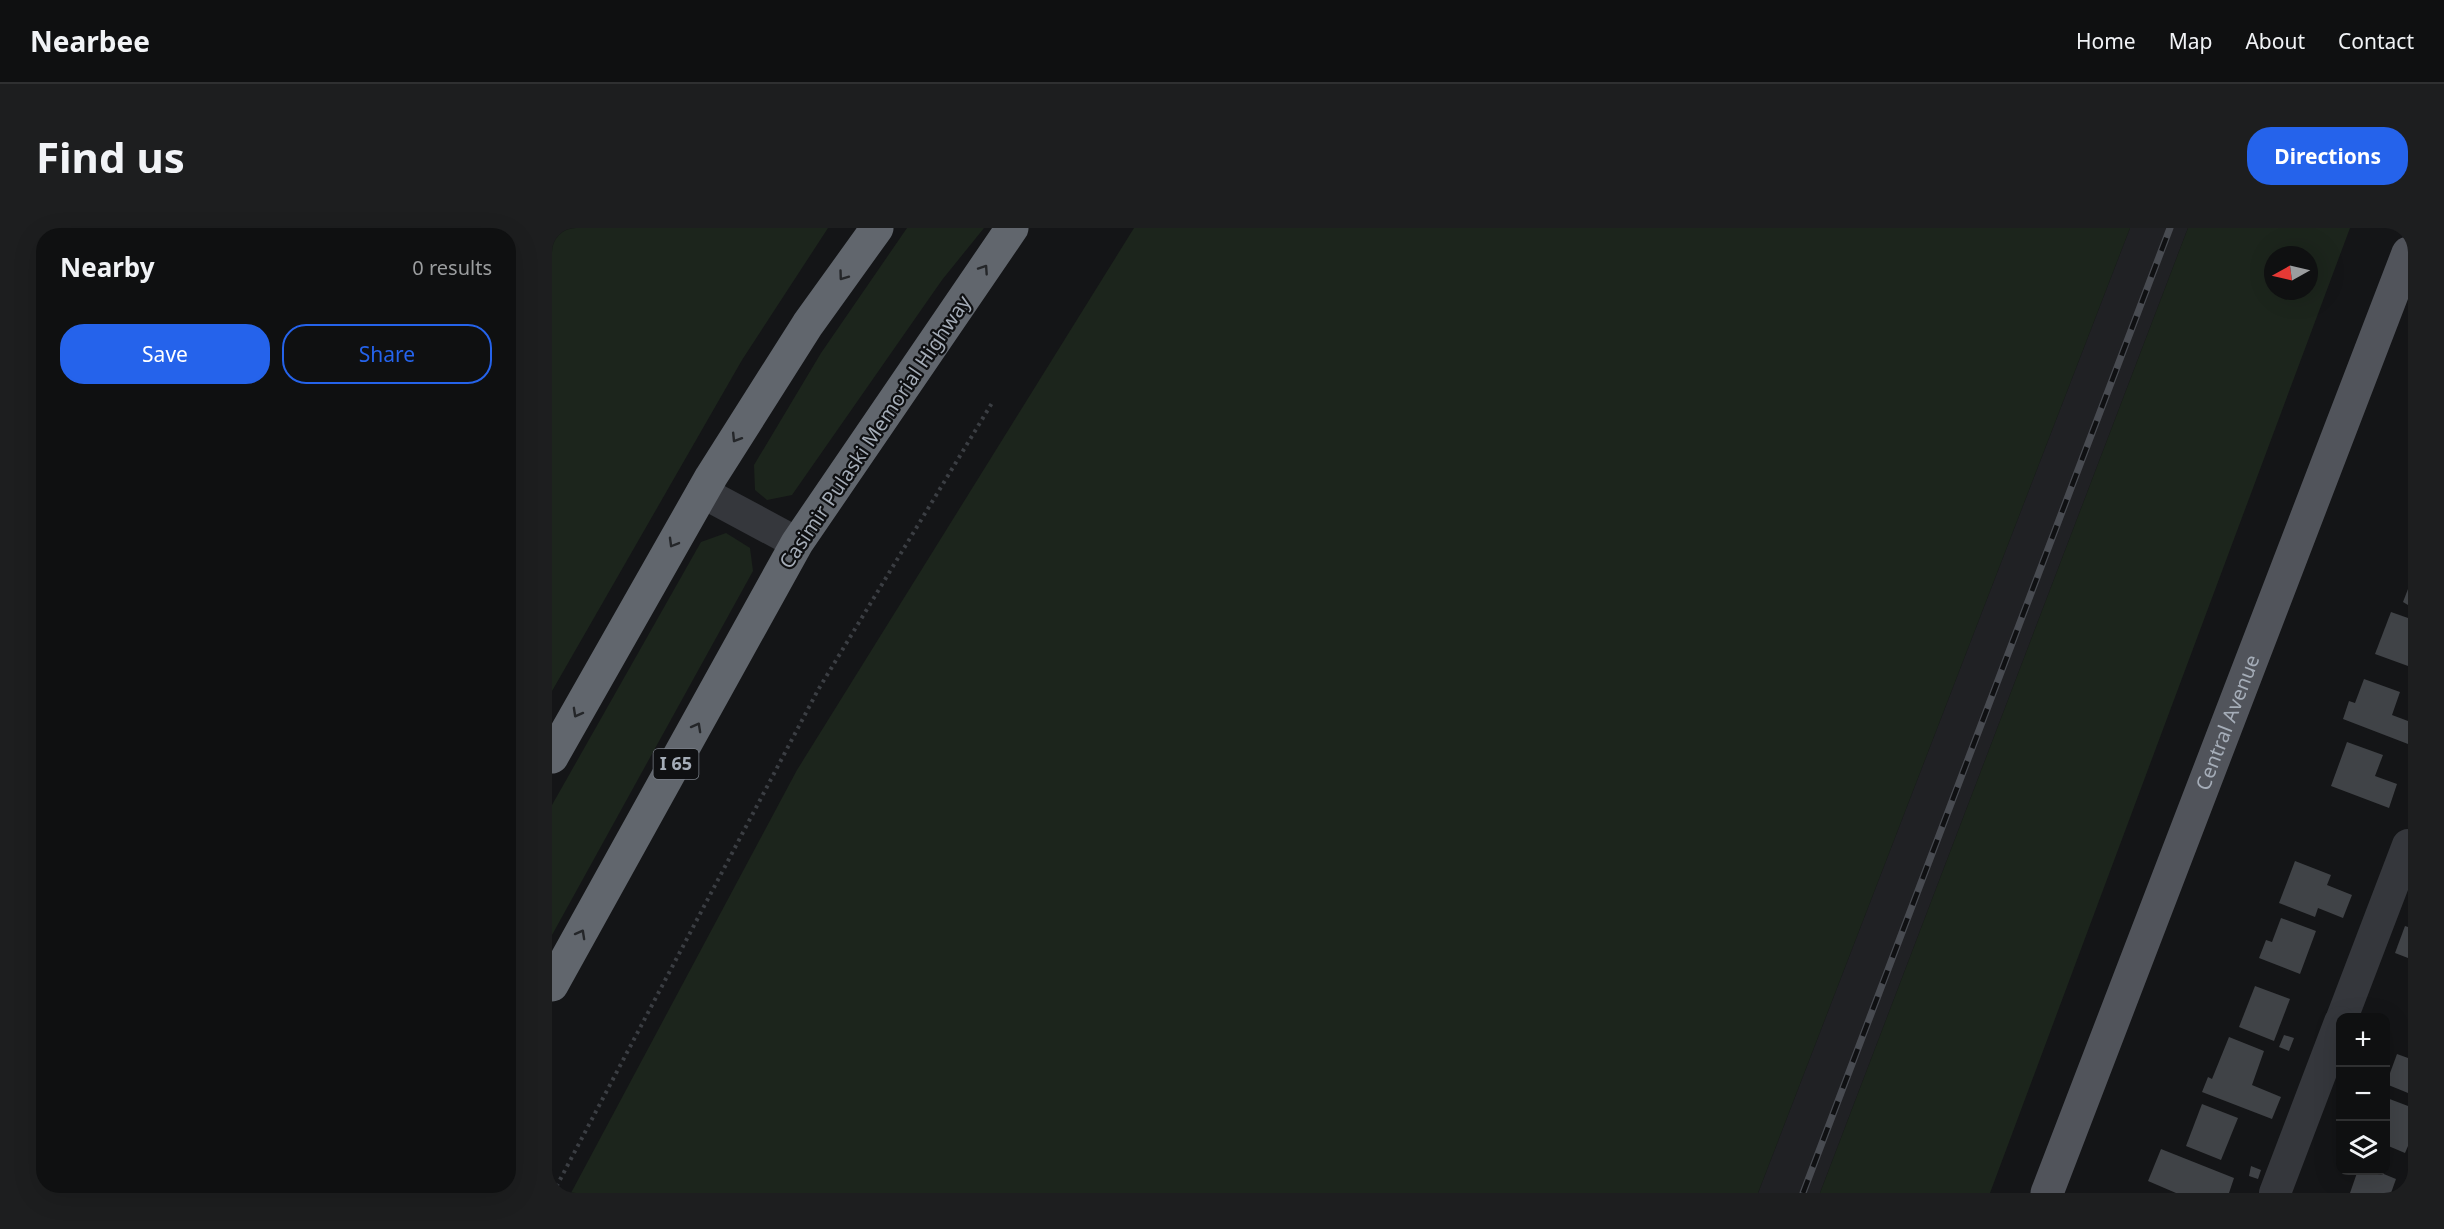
<!DOCTYPE html>
<html lang="en">
<head>
<meta charset="utf-8">
<style>
  :root { --surface:#0f1011; --page:#1d1e1f; --text:#f1f3f6; --muted:#9b9d9f; --line:#2f3031; --accent:#2563eb }
  body { margin:0; font-family:"Noto Sans",sans-serif; background:var(--page); color:var(--text) }
  .controls { position:absolute; right:18px; bottom:18px; display:grid; overflow:hidden; border-radius:12px; box-shadow:0 6px 24px #0002 }
  .controls button { width:54px; height:54px; display:grid; place-items:center; padding:0; border:0; border-bottom:2px solid var(--line); background:var(--surface); color:var(--text); font:30px sans-serif }
  .compass { position:absolute; left:1712px; top:18px; width:54px; height:54px; border-radius:50%; background:var(--surface); box-shadow:0 6px 24px #0002; rotate:262deg }
  .list { margin:0; padding:0; list-style:none }
  h2 { display:flex; justify-content:space-between; align-items:center; height:78px; margin:0; padding:0 24px; font-size:26px }
  h2 small { font-size:20px; font-weight:400; color:var(--muted) }
  .actions { display:flex; gap:12px; padding:18px 24px }
  .actions a { flex:1; padding:14px 0; border:2px solid var(--accent); border-radius:24px; text-align:center; font-size:21px; color:var(--accent) }
  .actions .main { background:var(--accent); color:#fff }
  .icon { flex:none; width:33px; height:33px; fill:none; stroke:currentColor; stroke-width:2; stroke-linecap:round; stroke-linejoin:round }
  .map { position:relative; flex:none; width:1856px; height:965px; overflow:hidden; border-radius:24px }
  header { display:flex; align-items:center; gap:36px; box-sizing:border-box; height:84px; padding:0 30px; background:var(--surface); border-bottom:2px solid var(--line) }
  header strong { font-size:28px }
  nav { display:flex; gap:33px; margin-inline-start:auto; font-size:21px }
  .intro { display:flex; align-items:center; justify-content:space-between; box-sizing:border-box; height:144px; padding:0 36px }
  h1 { margin:0; font-size:42px }
  .button { padding:15px 27px; border-radius:24px; background:var(--accent); color:#fff; font-size:21px; font-weight:700 }
  main { display:flex; gap:36px; padding:0 36px }
  aside { flex:1; background:var(--surface); border-radius:24px; box-shadow:0 6px 24px #0002 }
  .map>svg:first-child { display:block }
  .built { fill:#202124 }
  .green { fill:#1c251c; fill-rule:evenodd }
  .building { fill:#404347 }
  .lines { fill:none; stroke-linecap:round; stroke-linejoin:round }
  .path { stroke:#3b3e43; stroke-width:4; stroke-dasharray:3 4.5; stroke-linecap:butt }
  .minor { stroke:#35373c; stroke-width:32 }
  .major { stroke:#51545b; stroke-width:33 }
  .highway { stroke:#61666d; stroke-width:33 }
  .rail-casing { stroke:#484b51; stroke-width:7 }
  .rail { stroke:#0f1012; stroke-width:4.5; stroke-dasharray:14; stroke-linecap:butt }
  .oneway { stroke:#242629 }
  .labels { text-anchor:middle; stroke-width:4.5; stroke-linejoin:round; paint-order:stroke }
  .shield { fill:#0f1012; stroke:#787e86; stroke-width:1.5 }
  .shield-label { font-size:18px; font-weight:bold; fill:#a5adb8 }
  .street-label { font-size:20px; fill:#a5adb8; stroke:#0f1012 }
</style>
</head>
<body>
<header>
<strong>Nearbee</strong>
<nav><a>Home</a><a>Map</a><a>About</a><a>Contact</a></nav>
</header>
<div class="intro"><h1>Find us</h1><a class="button">Directions</a></div>
<main>
<aside>
<h2>Nearby<small>0 results</small></h2>
<ul class="list">
</ul>
<div class="actions"><a class="main">Save</a><a>Share</a></div>
</aside>
<div class="map">
<svg width="1856" height="965" viewBox="0 0 1856 965">
  <rect width="100%" height="100%" fill="#141517"/>
  <!-- built -->
  <path class="built" d="M 1578,0 L 1636,0 L 1268,965 L 1206,965 Z"/>
  <!-- green -->
  <g class="green">
    <path d="M 0,0 L 276,0 L 190,132 L 0,463 Z"/>
    <path d="M 355,0 L 432,0 L 390,52 L 240,267 L 215,272 L 203,262 L 202,237 L 269,125 Z"/>
    <path d="M 582,0 L 1578,0 L 1206,965 L 19,965 L 245,542 Z"/>
    <path d="M 1636,0 L 1798,0 L 1438,965 L 1268,965 ZM 1721,27 L 1757,27 L 1757,63 L 1721,63 Z"/>
    <path d="M 174,305 L 198,320 L 201,343 L 0,707 L 0,577 L 149,314 Z"/>
  </g>
  <!-- building -->
  <g class="building">
    <path d="M 1856,361 L 1856,377 L 1851,374 Z"/>
    <path d="M 1839,384 L 1856,390 L 1856,438 L 1823,426 Z"/>
    <path d="M 1812,451 L 1848,464 L 1840,487 L 1856,493 L 1856,516 L 1791,491 L 1797,473 L 1803,475 Z"/>
    <path d="M 1795,514 L 1831,527 L 1823,548 L 1845,556 L 1837,580 L 1779,558 Z"/>
    <path d="M 1743,633 L 1779,647 L 1775,657 L 1800,667 L 1791,690 L 1766,680 L 1763,689 L 1727,675 Z"/>
    <path d="M 1729,690 L 1764,703 L 1748,746 L 1707,730 L 1714,712 L 1720,714 Z"/>
    <path d="M 1853,698 L 1856,699 L 1856,730 L 1843,725 Z"/>
    <path d="M 1703,758 L 1738,771 L 1722,813 L 1687,799 Z"/>
    <path d="M 1732,807 L 1742,810 L 1737,823 L 1727,819 Z"/>
    <path d="M 1677,809 L 1712,823 L 1700,857 L 1729,869 L 1720,891 L 1650,864 L 1656,849 L 1660,851 Z"/>
    <path d="M 1845,826 L 1856,830 L 1856,865 L 1834,856 Z"/>
    <path d="M 1835,870 L 1856,878 L 1856,918 L 1853,925 L 1834,917 Z"/>
    <path d="M 1650,876 L 1686,890 L 1669,932 L 1634,918 Z"/>
    <path d="M 1609,921 L 1682,950 L 1677,965 L 1624,965 L 1596,953 Z"/>
    <path d="M 1699,938 L 1709,942 L 1706,951 L 1697,948 Z"/>
    <path d="M 1806,942 L 1822,942 L 1844,951 L 1839,965 L 1798,965 Z"/>
  </g>
  <g class="lines">
    <!-- path -->
    <path class="path" d="M 1,965 L 266,462 L 440,175"/>
    <!-- minor -->
    <g class="minor">
      <path d="M 150,264 L 245,315"/>
      <path d="M 1790,790 L 1856,617"/>
      <path d="M 1723,965 L 1788,794"/>
    </g>
    <!-- major -->
    <path class="major" id="s1" d="M 1495,965 L 1856,25"/>
    <!-- highway -->
    <g class="highway">
      <path d="M 0,529 L 159,249 L 256,96 L 325,0"/>
      <path d="M 0,757 L 245,315 L 460,0"/>
    </g>
    <defs>
      <path id="rail" d="M 1251,965 L 1618,0"/>
    </defs>
    <!-- rail casing -->
    <use href="#rail" class="rail-casing"/>
    <!-- rail -->
    <use href="#rail" class="rail"/>
  </g>
  <!-- one-way arrows -->
  <defs><path id="oneway-chevron" d="M-2-3.5L2.5 0L-2 3.5" fill="none" stroke-width="1.6" stroke-linecap="round" stroke-linejoin="round" transform="scale(1.5)"/></defs>
  <g class="oneway">
    <use href="#oneway-chevron" transform="translate(432 41) rotate(-56)"/>
    <use href="#oneway-chevron" transform="translate(291 48) rotate(126)"/>
    <use href="#oneway-chevron" transform="translate(184 210) rotate(122)"/>
    <use href="#oneway-chevron" transform="translate(121 315) rotate(120)"/>
    <use href="#oneway-chevron" transform="translate(25 485) rotate(119)"/>
    <use href="#oneway-chevron" transform="translate(145 499) rotate(-61)"/>
    <use href="#oneway-chevron" transform="translate(29 706) rotate(-61)"/>
  </g>
  <g class="labels">
    <!-- shield labels -->
    <rect class="shield" x="101.5" y="521" width="45" height="30" rx="4.5"/>
    <g class="shield-label">
      <text x="124" y="542">I 65</text>
    </g>
    <!-- street labels -->
    <g class="street-label">
      <text transform="translate(323 204) rotate(-56)" y="7">Casimir Pulaski Memorial Highway</text>
      <text dy="7" stroke="none"><textPath href="#s1" startOffset="504">Central Avenue</textPath></text>
    </g>
  </g>
</svg>
<div class="controls">
<button>+</button>
<button>−</button>
<button><svg class="icon" aria-label="layers" viewBox="0 0 24 24"><path d="M12 4l9 5-9 5-9-5zM3 14l9 5 9-5"/></svg></button>
</div>
<svg class="compass" viewBox="-18 -18 36 36"><path d="M0-13l5 13h-10z" fill="#e53935"/><path d="M0 13l5-13h-10z" fill="#9b9d9f"/></svg>
</div>
</main>
</body>
</html>
